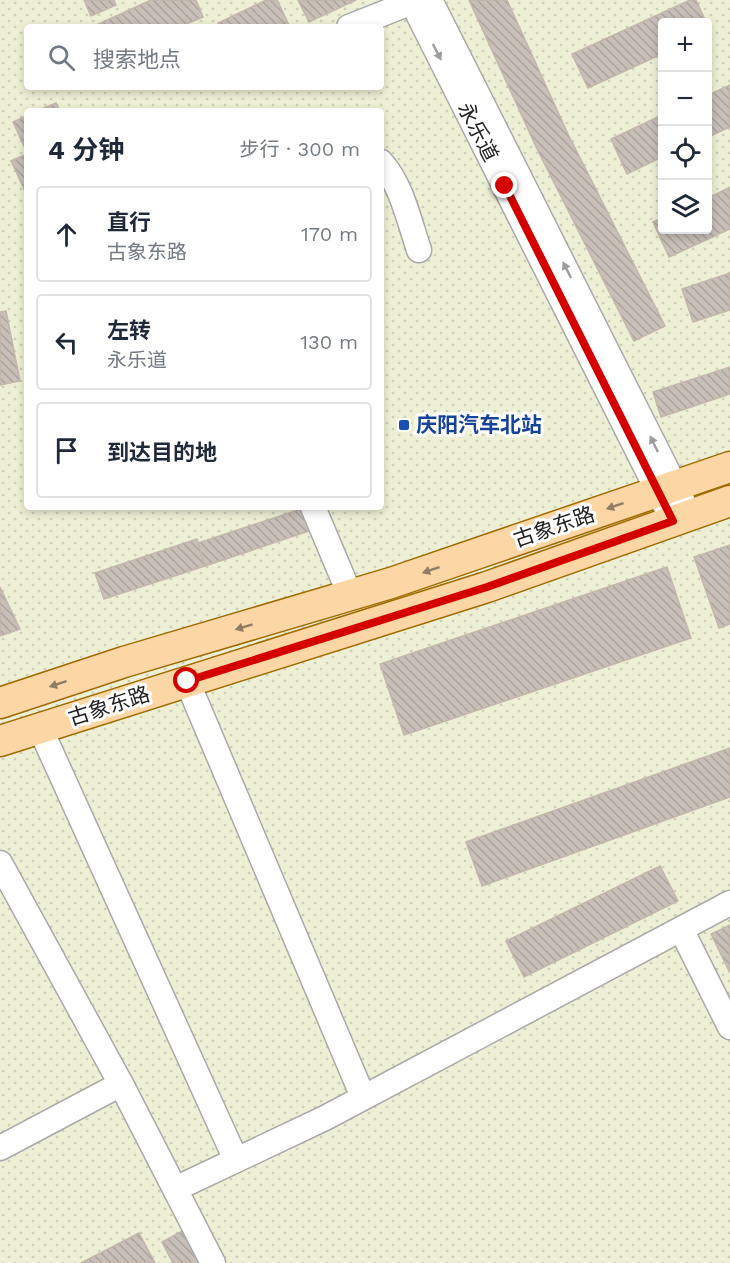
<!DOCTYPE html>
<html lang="zh">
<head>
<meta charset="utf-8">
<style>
  :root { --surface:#fff; --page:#f2f2f3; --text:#1f2937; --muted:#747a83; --line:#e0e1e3 }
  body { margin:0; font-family:"Work Sans","Noto Sans SC",sans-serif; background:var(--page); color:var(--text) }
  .controls { position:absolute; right:18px; top:18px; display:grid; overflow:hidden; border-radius:6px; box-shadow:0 3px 9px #0003 }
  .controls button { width:54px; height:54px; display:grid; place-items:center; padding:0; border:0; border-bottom:2px solid var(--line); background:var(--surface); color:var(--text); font:30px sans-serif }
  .stop { position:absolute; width:18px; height:18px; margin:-14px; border:4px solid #d40000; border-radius:50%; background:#fff }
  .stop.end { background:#d40000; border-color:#fff; box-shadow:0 2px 6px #0008 }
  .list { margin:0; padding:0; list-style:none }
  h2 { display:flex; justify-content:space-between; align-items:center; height:78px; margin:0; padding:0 24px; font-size:26px }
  h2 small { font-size:20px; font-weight:400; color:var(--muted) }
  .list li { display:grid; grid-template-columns:39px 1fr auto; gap:18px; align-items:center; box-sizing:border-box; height:96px; margin:0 12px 12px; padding:0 12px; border:2px solid var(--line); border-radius:6px }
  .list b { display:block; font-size:22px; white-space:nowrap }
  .list p { margin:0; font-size:20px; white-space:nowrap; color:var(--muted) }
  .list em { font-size:20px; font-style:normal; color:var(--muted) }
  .icon { flex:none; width:33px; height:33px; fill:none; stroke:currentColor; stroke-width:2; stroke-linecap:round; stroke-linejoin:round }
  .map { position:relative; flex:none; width:730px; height:1263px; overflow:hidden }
  .search { position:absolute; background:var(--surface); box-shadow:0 3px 9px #0003; left:24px; top:24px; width:360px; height:66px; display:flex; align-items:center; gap:15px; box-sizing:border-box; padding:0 21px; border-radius:6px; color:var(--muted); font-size:22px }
  .panel { position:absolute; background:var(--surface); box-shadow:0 3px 9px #0003; left:24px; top:108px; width:360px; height:402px; border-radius:6px }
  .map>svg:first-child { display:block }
  .farmland { fill:url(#farmland-dots); fill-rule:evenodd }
  .building { fill:url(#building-back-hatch); stroke:#c4b6ab; stroke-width:1.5 }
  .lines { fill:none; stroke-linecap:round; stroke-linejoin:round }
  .minor-casing { stroke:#a9a9a9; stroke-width:27 }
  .major-casing { stroke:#a06b00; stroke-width:33 }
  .minor { stroke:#fff; stroke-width:24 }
  .major { stroke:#fcd6a4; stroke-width:30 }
  .oneway { fill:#9c9c9c }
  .oneway2 { fill:#8f7c63 }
  .route { stroke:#d40000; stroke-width:8 }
  .transit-dot { fill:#1a4fb4; stroke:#fff; stroke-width:2 }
  .labels { text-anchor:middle; stroke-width:6; stroke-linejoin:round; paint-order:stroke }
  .street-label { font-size:21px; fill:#222; stroke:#fff }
  .transit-label { font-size:21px; font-weight:bold; fill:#164399; stroke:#fff; text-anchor:start }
</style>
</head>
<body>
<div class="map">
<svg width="730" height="1263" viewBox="0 0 730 1263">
  <defs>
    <pattern id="farmland-dots" width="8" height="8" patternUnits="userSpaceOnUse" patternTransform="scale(1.5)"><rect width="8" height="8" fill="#eef0d5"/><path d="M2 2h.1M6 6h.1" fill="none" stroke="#ccceb7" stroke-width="1.8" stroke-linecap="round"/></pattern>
    <pattern id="building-back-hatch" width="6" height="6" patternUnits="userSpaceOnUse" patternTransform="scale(1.5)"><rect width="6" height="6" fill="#c7bfb8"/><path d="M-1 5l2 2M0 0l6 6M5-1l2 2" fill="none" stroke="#aba49e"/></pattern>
  </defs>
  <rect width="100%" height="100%" fill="#f2efe9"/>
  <!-- farmland -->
  <path class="farmland" d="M 0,0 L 730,0 L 730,1263 L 0,1263 ZM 662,22 L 708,22 L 708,230 L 662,230 ZM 27,27 L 381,27 L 381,87 L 27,87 ZM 27,111 L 381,111 L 381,507 L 27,507 Z"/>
  <!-- building -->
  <g class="building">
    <path d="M 84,0 L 114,0 L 116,5 L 91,16 Z"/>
    <path d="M 151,0 L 196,0 L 203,17 L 179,27 L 92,27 Z"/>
    <path d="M 266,0 L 277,0 L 290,27 L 220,27 L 218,23 Z"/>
    <path d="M 298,0 L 356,0 L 309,22 Z"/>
    <path d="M 469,0 L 507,0 L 568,134 L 665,326 L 634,341 L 537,149 Z"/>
    <path d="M 690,0 L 696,0 L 706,22 L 662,22 L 662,54 L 588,88 L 572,54 Z"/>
    <path d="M 730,85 L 730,127 L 708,137 L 708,95 Z"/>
    <path d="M 56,103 L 60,111 L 37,111 Z"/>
    <path d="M 662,115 L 662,157 L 627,174 L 611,139 Z"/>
    <path d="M 27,116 L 27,153 L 13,122 Z"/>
    <path d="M 27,154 L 27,191 L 25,191 L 11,161 Z"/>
    <path d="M 730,187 L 730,229 L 669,257 L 653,222 L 662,218 L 662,230 L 708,230 L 708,198 Z"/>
    <path d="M 730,273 L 730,310 L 693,322 L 682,289 Z"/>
    <path d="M 6,311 L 20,381 L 0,385 L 0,312 Z"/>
    <path d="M 730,367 L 730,394 L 661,417 L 653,392 Z"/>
    <path d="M 301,509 L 309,531 L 205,566 L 198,543 Z"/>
    <path d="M 197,539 L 205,566 L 104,599 L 95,573 Z"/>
    <path d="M 730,545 L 730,624 L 719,628 L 694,557 Z"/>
    <path d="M 667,567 L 691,638 L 404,735 L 380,664 Z"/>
    <path d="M 0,587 L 20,629 L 0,636 Z"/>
    <path d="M 730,748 L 730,797 L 482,886 L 466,842 Z"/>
    <path d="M 660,866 L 678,901 L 524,977 L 506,941 Z"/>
    <path d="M 730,925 L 730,973 L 711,934 Z"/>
    <path d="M 182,1231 L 199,1263 L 173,1263 L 162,1242 Z"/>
    <path d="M 139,1233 L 155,1263 L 81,1263 Z"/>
  </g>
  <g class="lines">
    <defs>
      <g id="minor">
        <path d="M 411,0 L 673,521"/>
        <path d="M 430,0 L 683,502"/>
        <path d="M 349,27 L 412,2"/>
        <path d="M 381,162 C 402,185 409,221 419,250"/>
        <path d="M 313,507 L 350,595"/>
        <path d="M 187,681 L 363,1097"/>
        <path d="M 40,728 L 236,1160"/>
        <path d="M 0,863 L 121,1084 L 213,1263"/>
        <path d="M 681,929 L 730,1027"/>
        <path d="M 0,1148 L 121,1084"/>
        <path d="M 175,1189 L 325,1118 L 730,903"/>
      </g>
      <g id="major">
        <path d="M 0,703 L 124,662 L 391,583 L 730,467"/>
        <path d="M 0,741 L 487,587 L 730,501"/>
      </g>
    </defs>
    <!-- minor casing -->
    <use href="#minor" class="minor-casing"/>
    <!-- major casing -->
    <use href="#major" class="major-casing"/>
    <!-- minor -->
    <use href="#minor" class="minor"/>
    <!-- major -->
    <use href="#major" class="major"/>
  </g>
  <!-- one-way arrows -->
  <defs><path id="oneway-solid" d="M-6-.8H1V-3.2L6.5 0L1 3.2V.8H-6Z" transform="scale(1.5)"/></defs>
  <g class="oneway">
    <use href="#oneway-solid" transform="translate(437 52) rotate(63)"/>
    <use href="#oneway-solid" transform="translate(567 270) rotate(-117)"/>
    <use href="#oneway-solid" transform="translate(654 444) rotate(-116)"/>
  </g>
  <g class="oneway2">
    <use href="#oneway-solid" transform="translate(615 506) rotate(161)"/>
    <use href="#oneway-solid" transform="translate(431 570) rotate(161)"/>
    <use href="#oneway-solid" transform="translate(244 627) rotate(163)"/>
    <use href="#oneway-solid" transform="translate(58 684) rotate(162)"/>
  </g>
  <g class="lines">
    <!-- route -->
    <path class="route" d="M 187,681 L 487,587 L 673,521 L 505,186"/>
  </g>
  <!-- markers -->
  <rect class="transit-dot" x="398" y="419" width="12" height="12" rx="3"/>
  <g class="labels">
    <!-- street labels -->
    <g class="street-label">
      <text transform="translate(478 132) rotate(63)" y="7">永乐道</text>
      <text transform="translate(554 527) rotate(-19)" y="7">古象东路</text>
      <text transform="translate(109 706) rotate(-18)" y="7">古象东路</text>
    </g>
    <!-- transit labels -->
    <g class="transit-label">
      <text x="416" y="432">庆阳汽车北站</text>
    </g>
  </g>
</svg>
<div class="controls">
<button>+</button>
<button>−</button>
<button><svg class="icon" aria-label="locate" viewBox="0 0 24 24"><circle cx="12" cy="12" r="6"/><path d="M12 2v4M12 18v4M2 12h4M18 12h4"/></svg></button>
<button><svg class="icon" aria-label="layers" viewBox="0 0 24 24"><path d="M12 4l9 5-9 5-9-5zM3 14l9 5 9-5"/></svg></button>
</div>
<div class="stop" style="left:187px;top:681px"></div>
<div class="stop end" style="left:505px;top:186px"></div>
<div class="search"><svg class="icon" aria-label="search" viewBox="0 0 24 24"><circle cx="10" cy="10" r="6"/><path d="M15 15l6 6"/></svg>搜索地点</div>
<section class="panel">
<h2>4 分钟<small>步行 · 300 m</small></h2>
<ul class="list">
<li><svg class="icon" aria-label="ahead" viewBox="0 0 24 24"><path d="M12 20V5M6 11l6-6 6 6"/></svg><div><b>直行</b><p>古象东路</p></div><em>170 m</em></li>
<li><svg class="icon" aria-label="left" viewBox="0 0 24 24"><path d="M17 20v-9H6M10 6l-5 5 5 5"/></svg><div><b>左转</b><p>永乐道</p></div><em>130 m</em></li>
<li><svg class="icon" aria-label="arrive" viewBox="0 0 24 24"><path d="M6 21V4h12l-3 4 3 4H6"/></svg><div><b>到达目的地</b></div></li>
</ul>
</section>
</div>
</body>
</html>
